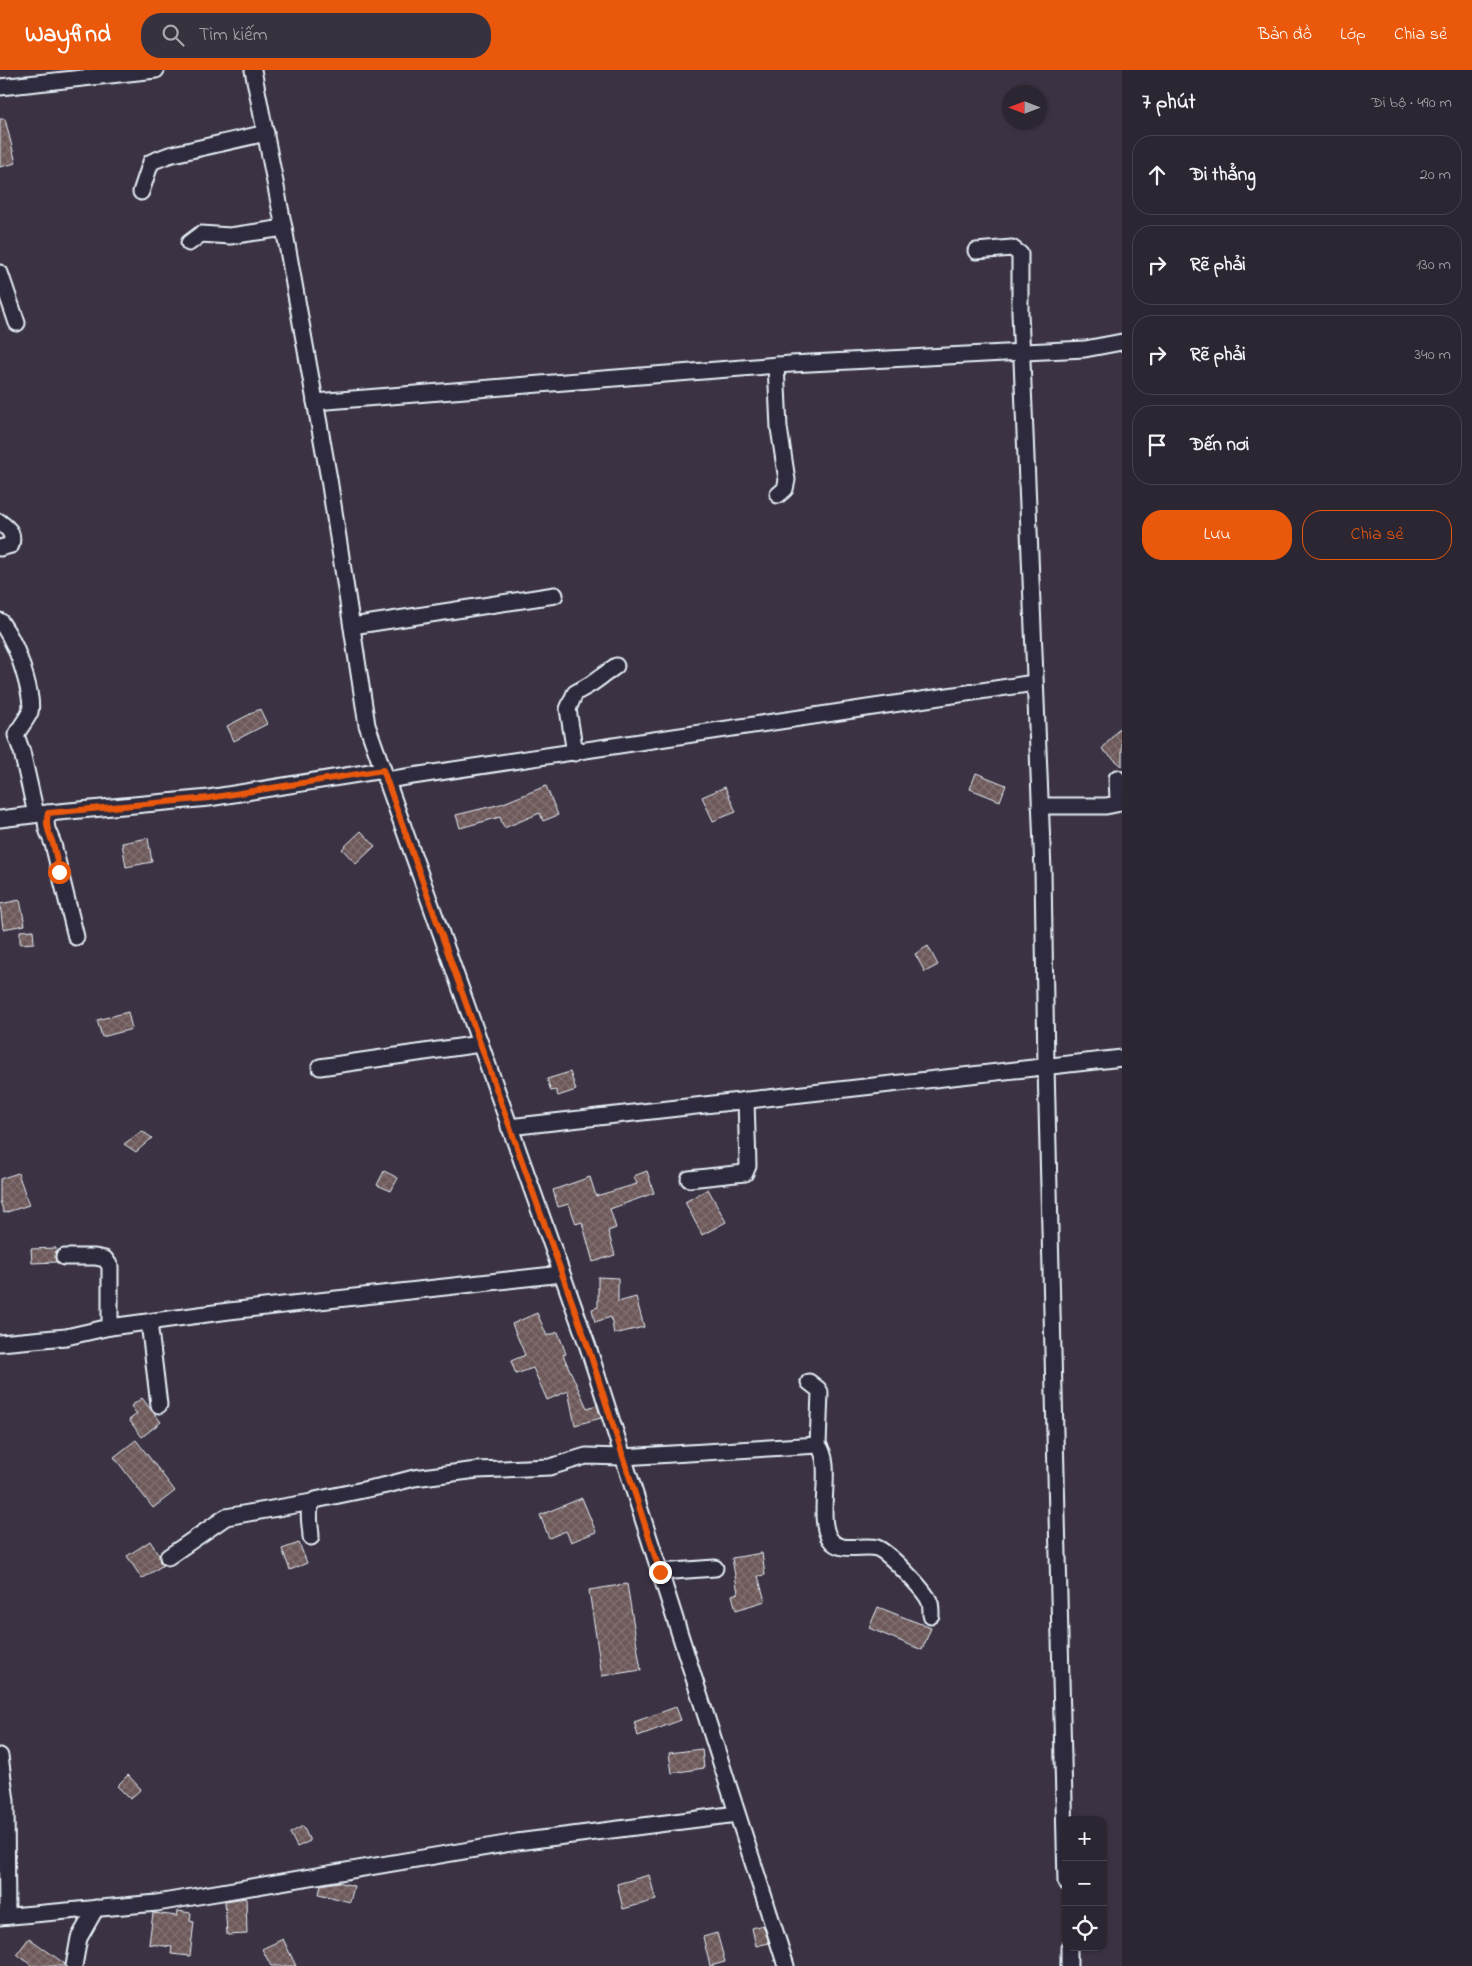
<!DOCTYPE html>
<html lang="vi">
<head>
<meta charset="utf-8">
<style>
  :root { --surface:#2c2632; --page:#38323e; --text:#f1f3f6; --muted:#a6a5ac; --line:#48434d; --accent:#ea580c }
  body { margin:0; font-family:"Indie Flower",sans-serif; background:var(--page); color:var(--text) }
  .controls { position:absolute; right:15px; bottom:15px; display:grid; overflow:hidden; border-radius:10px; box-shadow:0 1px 4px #0004 }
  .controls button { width:45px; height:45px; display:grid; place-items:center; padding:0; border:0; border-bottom:1px solid var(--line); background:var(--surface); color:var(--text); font:25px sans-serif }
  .compass { position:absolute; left:1002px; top:15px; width:45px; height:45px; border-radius:50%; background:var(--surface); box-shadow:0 1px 4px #0004; rotate:270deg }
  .stop { position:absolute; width:15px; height:15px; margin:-11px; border:4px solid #ea580c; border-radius:50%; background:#fff }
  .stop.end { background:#ea580c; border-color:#fff; box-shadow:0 1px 5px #0008 }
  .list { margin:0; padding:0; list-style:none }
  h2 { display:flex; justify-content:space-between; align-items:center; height:65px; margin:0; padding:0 20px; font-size:21px }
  h2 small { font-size:16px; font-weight:400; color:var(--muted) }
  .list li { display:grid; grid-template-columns:32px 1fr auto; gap:15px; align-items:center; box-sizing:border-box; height:80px; margin:0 10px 10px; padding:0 10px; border:1px solid var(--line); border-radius:20px }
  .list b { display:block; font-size:19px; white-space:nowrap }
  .list em { font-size:16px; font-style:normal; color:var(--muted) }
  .actions { display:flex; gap:10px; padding:15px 20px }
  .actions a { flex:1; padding:11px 0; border:1px solid var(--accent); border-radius:20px; text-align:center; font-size:18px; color:var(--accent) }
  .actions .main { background:var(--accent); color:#fff }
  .icon { flex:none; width:28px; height:28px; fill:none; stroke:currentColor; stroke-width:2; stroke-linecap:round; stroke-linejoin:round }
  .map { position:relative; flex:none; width:1122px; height:1896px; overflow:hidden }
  header { display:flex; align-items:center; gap:30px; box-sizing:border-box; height:70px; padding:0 25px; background:var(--accent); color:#fff }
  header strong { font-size:24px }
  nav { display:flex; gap:28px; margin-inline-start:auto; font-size:18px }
  .search { width:350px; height:45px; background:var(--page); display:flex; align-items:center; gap:12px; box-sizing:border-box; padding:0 18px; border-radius:20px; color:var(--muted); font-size:19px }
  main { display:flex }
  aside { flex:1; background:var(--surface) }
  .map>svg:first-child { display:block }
  .building { fill:url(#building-cross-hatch); stroke:#e8f1f8 }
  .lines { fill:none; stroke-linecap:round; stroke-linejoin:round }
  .minor-casing { stroke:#e8f1f8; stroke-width:19 }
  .minor { stroke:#2f2a3d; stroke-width:15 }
  .route { stroke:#ea580c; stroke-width:6 }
</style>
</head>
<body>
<header>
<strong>Wayfind</strong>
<div class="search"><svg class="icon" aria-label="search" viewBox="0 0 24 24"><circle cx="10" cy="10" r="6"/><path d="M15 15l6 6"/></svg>Tìm kiếm</div>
<nav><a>Bản đồ</a><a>Lớp</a><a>Chia sẻ</a></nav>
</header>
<main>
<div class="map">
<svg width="1122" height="1896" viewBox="0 0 1122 1896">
  <defs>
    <pattern id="building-cross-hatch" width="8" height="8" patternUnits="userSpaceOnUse" patternTransform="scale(1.25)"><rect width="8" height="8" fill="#6d595a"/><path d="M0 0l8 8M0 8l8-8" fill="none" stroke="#827172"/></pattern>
  </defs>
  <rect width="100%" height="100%" fill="#3b3343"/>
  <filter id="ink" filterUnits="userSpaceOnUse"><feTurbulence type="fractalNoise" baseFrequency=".02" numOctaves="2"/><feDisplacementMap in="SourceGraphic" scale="10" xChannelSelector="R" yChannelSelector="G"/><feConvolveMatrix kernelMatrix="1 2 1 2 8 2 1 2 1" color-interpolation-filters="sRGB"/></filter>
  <g filter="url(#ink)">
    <!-- building -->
    <g class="building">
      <path d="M 0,49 L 5,49 L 16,93 L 0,97 Z"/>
      <path d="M 260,639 L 267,654 L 234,671 L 227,656 Z"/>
      <path d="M 1122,655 L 1122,696 L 1102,679 Z"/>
      <path d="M 976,703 L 1006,715 L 1000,731 L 970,719 Z"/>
      <path d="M 546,716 L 558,745 L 543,751 L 540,743 L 504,758 L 500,747 L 460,758 L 456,745 L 501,734 Z"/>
      <path d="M 725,717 L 736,742 L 713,751 L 702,727 Z"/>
      <path d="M 361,761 L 375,776 L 356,794 L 342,779 Z"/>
      <path d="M 148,768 L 152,792 L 126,797 L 122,773 Z"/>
      <path d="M 20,830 L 25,855 L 3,859 L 0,834 Z"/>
      <path d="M 33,860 L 34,873 L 20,874 L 20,861 Z"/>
      <path d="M 928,876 L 938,895 L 925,902 L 915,884 Z"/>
      <path d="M 128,942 L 132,959 L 102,967 L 97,950 Z"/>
      <path d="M 570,1002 L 576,1020 L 558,1026 L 556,1020 L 551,1021 L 547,1009 Z"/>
      <path d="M 142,1061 L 152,1068 L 136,1082 L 124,1074 Z"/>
      <path d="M 384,1101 L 398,1108 L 391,1121 L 377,1115 Z"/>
      <path d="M 647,1101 L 654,1123 L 610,1139 L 616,1158 L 608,1161 L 615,1185 L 593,1192 L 582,1152 L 576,1154 L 569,1134 L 558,1137 L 553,1120 L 590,1107 L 596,1126 L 637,1114 L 634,1106 Z"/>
      <path d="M 18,1103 L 29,1135 L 4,1143 L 0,1131 L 0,1109 Z"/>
      <path d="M 708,1119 L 726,1152 L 702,1165 L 685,1132 Z"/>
      <path d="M 56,1178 L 55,1187 L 56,1192 L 32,1193 L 31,1179 Z"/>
      <path d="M 598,1207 L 618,1208 L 618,1232 L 636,1227 L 644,1257 L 614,1264 L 611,1247 L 595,1252 L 592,1239 L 598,1237 Z"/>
      <path d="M 537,1243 L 547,1266 L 558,1262 L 566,1284 L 563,1285 L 587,1338 L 597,1335 L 601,1348 L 575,1355 L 568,1321 L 547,1330 L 533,1298 L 516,1304 L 511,1291 L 525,1285 L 512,1254 Z"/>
      <path d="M 142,1328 L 161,1352 L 142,1367 L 129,1350 L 137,1344 L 131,1336 Z"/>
      <path d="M 136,1370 L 175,1421 L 153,1438 L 114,1387 Z"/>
      <path d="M 582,1428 L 596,1462 L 571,1472 L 566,1461 L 549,1468 L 540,1445 Z"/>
      <path d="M 150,1471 L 159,1485 L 160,1492 L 163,1495 L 142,1509 L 127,1486 Z"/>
      <path d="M 299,1473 L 307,1493 L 290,1500 L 282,1479 Z"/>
      <path d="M 762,1483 L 765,1505 L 758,1506 L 765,1531 L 736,1540 L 732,1525 L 738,1523 L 732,1488 Z"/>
      <path d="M 627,1514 L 641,1600 L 602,1606 L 589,1520 Z"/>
      <path d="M 878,1537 L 931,1558 L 922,1580 L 869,1558 Z"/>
      <path d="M 676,1637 L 681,1650 L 638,1666 L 634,1652 Z"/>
      <path d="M 702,1679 L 704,1698 L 672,1703 L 669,1683 Z"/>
      <path d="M 128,1705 L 141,1719 L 130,1729 L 117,1716 Z"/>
      <path d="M 303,1756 L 310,1771 L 297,1777 L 290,1763 Z"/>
      <path d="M 649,1805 L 656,1830 L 623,1839 L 617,1814 Z"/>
      <path d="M 338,1812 L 354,1816 L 350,1832 L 319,1824 L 321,1815 Z"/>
      <path d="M 246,1828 L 247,1864 L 227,1865 L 225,1831 Z"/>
      <path d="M 178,1841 L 191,1843 L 190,1851 L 194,1852 L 190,1886 L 171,1884 L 172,1877 L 149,1874 L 153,1843 L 177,1846 Z"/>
      <path d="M 763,1855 L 769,1873 L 756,1876 L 752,1858 Z"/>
      <path d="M 717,1863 L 725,1892 L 710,1896 L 703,1867 Z"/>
      <path d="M 29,1868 L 65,1894 L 65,1896 L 32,1896 L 17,1884 Z"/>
      <path d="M 283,1869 L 296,1896 L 271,1896 L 262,1879 Z"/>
    </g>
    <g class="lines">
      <defs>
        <g id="minor">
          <path d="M 253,0 L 284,158 L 329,409 L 367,655 L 588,1277 L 786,1896"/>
          <path d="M 0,17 L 156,0"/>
          <path d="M 141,122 L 151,92 L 169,85 L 266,63"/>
          <path d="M 189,173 L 201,164 L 230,166 L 284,158"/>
          <path d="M 976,181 L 1012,178 L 1020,184 L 1020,242 L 1043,801 L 1046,996 L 1066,1812"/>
          <path d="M 0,203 L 17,253"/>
          <path d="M 776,295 L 779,358 L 787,410 L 785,419 L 778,425"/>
          <path d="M 315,332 L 791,294 L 1085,279 L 1122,272"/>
          <path d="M 0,452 C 9,460 14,462 11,475 L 0,478"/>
          <path d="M 0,551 C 4,557 9,564 12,571 C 19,584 34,628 30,642 C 27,649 20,657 16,665 L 22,682 L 36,744"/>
          <path d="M 352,556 L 555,525"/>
          <path d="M 575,683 L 568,639 L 575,623 L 591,614 L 616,596"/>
          <path d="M 386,710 L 1034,613"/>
          <path d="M 1040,736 L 1106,736 L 1116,734 L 1118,729 L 1117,708"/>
          <path d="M 48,743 L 46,752 L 47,759 L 53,774 L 76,867"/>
          <path d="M 0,749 L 48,743 L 209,728 L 383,700"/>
          <path d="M 320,997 L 480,974"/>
          <path d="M 509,1057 L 1122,988"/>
          <path d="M 689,1109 L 745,1103 L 748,1096 L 746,1030"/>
          <path d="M 64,1187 L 95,1187 L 105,1189 L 110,1196 L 110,1257"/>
          <path d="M 149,1252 L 159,1335"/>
          <path d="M 0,1273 L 66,1267 L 110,1257 L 229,1241 L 562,1204"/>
          <path d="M 809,1312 L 818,1319 L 820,1322 L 818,1375"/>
          <path d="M 311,1467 C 311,1456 305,1437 315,1430 L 387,1415 L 414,1408 L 477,1400 L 550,1397 L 586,1386 L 623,1387 L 818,1375 C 835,1394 815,1448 830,1469 C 840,1484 863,1474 877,1478 C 888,1482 927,1522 930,1533 C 931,1536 931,1541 931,1545"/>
          <path d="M 168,1487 L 226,1447 L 312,1432"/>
          <path d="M 660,1502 L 715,1498"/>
          <path d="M 0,1686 L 6,1731 L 7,1846"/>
          <path d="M 0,1847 L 157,1833 L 517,1772 L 737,1744"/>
          <path d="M 1069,1877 L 1069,1896"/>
          <path d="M 74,1896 L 79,1868 L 96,1838"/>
        </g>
      </defs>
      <!-- minor casing -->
      <use href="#minor" class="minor-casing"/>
      <!-- minor -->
      <use href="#minor" class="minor"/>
    </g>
  </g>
  <g class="lines" filter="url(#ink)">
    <!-- route -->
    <path class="route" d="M 59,802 C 57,793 56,783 53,774 C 49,762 45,756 48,743 L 209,728 L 383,700 L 588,1277 L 660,1502"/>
  </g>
</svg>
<div class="controls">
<button>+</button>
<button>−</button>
<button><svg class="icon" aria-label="locate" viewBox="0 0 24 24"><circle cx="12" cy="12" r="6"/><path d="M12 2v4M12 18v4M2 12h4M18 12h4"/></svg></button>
</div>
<svg class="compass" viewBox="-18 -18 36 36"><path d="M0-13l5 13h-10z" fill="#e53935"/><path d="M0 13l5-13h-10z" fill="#a6a5ac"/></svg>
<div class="stop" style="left:59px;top:802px"></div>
<div class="stop end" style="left:660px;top:1502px"></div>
</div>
<aside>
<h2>7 phút<small>Đi bộ · 490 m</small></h2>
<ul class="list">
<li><svg class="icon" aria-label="ahead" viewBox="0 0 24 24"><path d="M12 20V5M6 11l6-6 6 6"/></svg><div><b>Đi thẳng</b></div><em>20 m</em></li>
<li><svg class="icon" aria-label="right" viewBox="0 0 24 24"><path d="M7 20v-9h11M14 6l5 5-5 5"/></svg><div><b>Rẽ phải</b></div><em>130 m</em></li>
<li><svg class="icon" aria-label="right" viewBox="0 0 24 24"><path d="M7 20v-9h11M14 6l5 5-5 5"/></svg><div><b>Rẽ phải</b></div><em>340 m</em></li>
<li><svg class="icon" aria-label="arrive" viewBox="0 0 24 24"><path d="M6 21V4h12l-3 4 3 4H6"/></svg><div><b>Đến nơi</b></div></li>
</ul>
<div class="actions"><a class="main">Lưu</a><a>Chia sẻ</a></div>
</aside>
</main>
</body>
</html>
